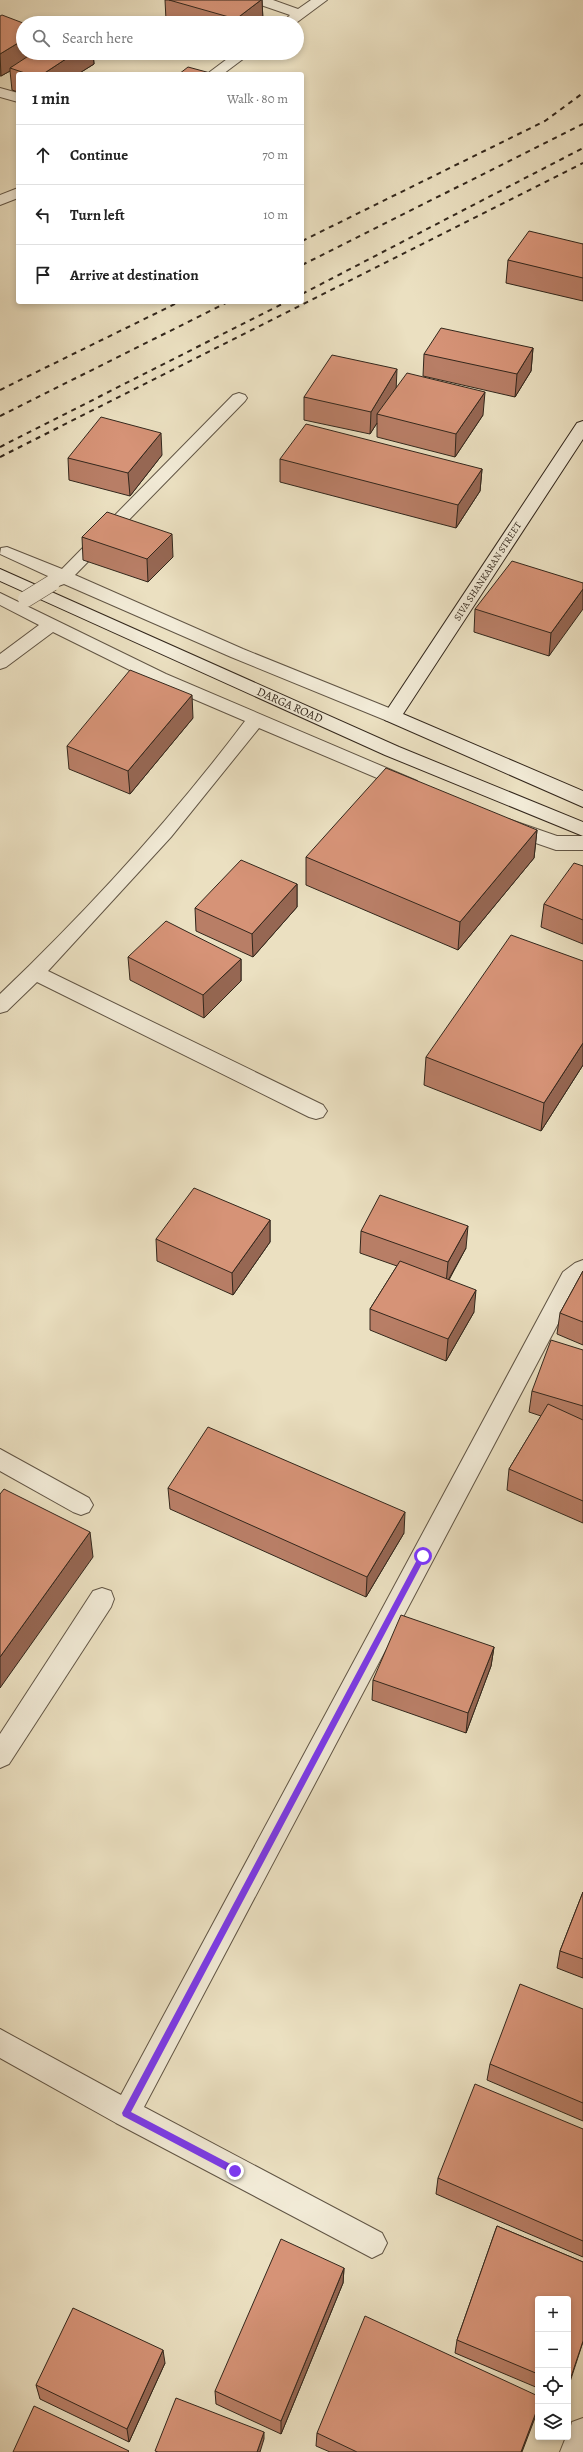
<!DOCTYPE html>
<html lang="en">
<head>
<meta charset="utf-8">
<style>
  :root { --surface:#fff; --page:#f2f2f2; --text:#222; --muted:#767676; --line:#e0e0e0 }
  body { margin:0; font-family:Alegreya,serif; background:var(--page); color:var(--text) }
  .controls { position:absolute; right:12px; bottom:12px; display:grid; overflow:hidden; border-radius:4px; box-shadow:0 2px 6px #0003 }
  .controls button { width:36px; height:36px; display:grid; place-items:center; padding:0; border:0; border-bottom:1px solid var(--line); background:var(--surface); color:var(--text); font:20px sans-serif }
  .stop { position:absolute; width:12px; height:12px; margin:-9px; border:3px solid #7c3aed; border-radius:50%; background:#fff }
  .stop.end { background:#7c3aed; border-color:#fff; box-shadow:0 1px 4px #0008 }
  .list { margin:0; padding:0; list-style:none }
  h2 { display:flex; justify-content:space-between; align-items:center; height:52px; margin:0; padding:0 16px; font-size:17px }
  h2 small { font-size:13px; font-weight:400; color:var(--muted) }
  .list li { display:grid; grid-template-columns:26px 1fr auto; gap:12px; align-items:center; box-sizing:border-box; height:60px; padding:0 16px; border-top:1px solid var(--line) }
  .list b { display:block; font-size:15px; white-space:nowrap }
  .list em { font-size:13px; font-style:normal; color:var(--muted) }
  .icon { flex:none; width:22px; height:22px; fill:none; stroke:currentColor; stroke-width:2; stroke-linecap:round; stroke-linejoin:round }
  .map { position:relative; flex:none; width:583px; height:2452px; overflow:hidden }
  .search { position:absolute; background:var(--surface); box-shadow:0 2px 6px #0003; left:16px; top:16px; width:288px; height:44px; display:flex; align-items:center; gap:10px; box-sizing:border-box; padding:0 14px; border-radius:22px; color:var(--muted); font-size:15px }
  .panel { position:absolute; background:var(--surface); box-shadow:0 2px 6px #0003; left:16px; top:72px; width:288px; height:232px; border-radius:4px }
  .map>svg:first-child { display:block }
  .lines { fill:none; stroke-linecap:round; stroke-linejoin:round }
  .lane-casing { stroke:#615545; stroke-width:2 }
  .street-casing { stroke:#615545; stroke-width:2 }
  .secondary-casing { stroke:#33271c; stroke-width:2 }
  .lane { fill:#f2ebd7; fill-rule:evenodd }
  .street { fill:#f2ebd7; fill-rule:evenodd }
  .secondary { fill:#f2ebd7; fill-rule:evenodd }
  .rail { stroke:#33271c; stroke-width:2; stroke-dasharray:5 5; stroke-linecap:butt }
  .street-bridge-casing { stroke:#615545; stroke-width:17; stroke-linecap:butt }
  .street-bridge { stroke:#f2ebd7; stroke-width:16 }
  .wall { fill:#b87e66; stroke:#33271c }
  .shaded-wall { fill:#966753; stroke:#33271c }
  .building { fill:#d69377; stroke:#33271c }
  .route { fill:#7c3aed }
  .labels { text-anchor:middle; stroke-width:3; stroke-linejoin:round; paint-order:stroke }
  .far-street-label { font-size:10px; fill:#33271c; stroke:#f2ebd7 }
  .street-label { font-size:12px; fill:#33271c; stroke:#f2ebd7 }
</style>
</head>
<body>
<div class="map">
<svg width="583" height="2452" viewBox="0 0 583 2452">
  <rect width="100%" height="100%" fill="#ebe0c1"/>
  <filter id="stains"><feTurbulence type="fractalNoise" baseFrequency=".005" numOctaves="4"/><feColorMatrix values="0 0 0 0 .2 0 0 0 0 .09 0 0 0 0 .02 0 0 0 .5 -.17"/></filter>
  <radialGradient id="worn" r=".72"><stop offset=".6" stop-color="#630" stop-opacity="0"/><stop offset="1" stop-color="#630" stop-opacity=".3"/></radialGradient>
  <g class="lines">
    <defs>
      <path id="lane" d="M 102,1588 L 111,1591 L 114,1599 L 111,1607 L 9,1764 L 0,1768 L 0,1734 L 93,1591 Z"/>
      <g id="street">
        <path d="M 253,0 L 273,0 L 298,9 L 311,0 L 327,0 L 296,23 L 282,23 L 290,15 L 255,3 Z"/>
        <path d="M 235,53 L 251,53 L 223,74 L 207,74 Z"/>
        <path d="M 0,88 L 18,93 L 18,102 L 0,97 Z"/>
        <path d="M 18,188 L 18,198 L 0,205 L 0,195 Z"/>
        <path d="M 239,393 L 245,395 L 247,398 L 245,401 L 75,575 L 243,649 L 399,712 L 401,716 L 399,720 L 392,722 L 385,720 L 231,657 L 64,584 L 53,588 L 47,587 L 44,583 L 50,577 L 0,554 L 1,548 L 7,547 L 62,569 L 233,395 Z"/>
        <path d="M 0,593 L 166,674 L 417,781 L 419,785 L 417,789 L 410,791 L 403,789 L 259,728 L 171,837 L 48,971 L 323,1105 L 327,1111 L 323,1117 L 316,1119 L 309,1117 L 37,982 L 7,1011 L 0,1013 L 0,994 C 88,910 172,818 245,721 L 154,682 L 53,632 L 6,667 L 0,669 L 0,654 L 39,625 L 0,605 Z"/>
        <path d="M 508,819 L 557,836 L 583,836 L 583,850 L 556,850 L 501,831 L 498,826 L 501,821 Z"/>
        <path d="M 583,1260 L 583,1281 L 579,1284 L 144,2107 L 382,2233 L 387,2243 L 382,2253 L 372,2258 L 116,2123 L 0,2058 L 0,2029 L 121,2095 L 563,1272 L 575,1263 Z"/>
        <path d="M 0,1449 L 89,1498 L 93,1505 L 89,1512 L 81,1515 L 73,1512 L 0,1471 Z"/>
        <path d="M 583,2418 L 583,2452 L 560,2452 L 566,2437 L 568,2437 L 572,2422 Z"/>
      </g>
      <g id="secondary">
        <path d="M 583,421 L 583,439 L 403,714 L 583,791 L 583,807 L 385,720 L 383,716 L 575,426 L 577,423 Z"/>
        <path d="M 0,569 L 399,747 L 583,822 L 583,836 L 385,755 L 0,581 Z"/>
      </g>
    </defs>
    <!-- lane casing -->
    <use href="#lane" class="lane-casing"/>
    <!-- street casing -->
    <use href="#street" class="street-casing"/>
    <!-- secondary casing -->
    <use href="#secondary" class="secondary-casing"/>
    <!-- lane -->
    <use href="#lane" class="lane"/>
    <!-- street -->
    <use href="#street" class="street"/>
    <!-- secondary -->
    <use href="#secondary" class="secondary"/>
    <!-- rail -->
    <g class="rail">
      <path d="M 302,241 L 545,121 L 583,93"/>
      <path d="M 302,265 L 583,124"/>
      <path d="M 302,294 L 583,148"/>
      <path d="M 0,390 L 179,302"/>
      <path d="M 0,416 L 228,302"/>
      <path d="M 0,447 L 286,302"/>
      <path d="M 0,457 L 583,163"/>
    </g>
    <defs>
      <path id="street-bridge" d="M 26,599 L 52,583"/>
    </defs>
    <!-- street-bridge casing -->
    <use href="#street-bridge" class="street-bridge-casing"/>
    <!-- street-bridge -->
    <use href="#street-bridge" class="street-bridge"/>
  </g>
  <!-- wall -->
  <g class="wall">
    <path d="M 165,0 L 262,0 L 263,21 L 260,23 L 175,23 L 166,20 Z"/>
    <path d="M 0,16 L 23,53 L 93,53 L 94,64 L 78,74 L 18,74 L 18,92 L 12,90 L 10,71 L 1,76 L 0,76 Z"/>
    <path d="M 583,244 L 583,301 L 506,283 L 508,260 Z"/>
    <path d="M 533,348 L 531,371 L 515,397 L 423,376 L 424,354 Z"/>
    <path d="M 397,388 L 483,415 L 455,457 L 377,437 L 377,423 L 370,434 L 304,420 L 304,397 Z"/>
    <path d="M 162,455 L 130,496 L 69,480 L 68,458 Z"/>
    <path d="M 280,459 L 482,469 L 480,491 L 456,528 L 280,482 Z"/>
    <path d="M 82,537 L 173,557 L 148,582 L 83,560 Z"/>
    <path d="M 583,583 L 549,656 L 474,632 L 475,609 Z"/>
    <path d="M 193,718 L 130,794 L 69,769 L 67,746 Z"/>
    <path d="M 537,830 L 534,858 L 458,950 L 306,885 L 306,857 Z"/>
    <path d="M 583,866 L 583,944 L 541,927 L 544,904 Z"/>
    <path d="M 297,884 L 297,907 L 253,957 L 196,931 L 195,908 Z"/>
    <path d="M 128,957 L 241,959 L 241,981 L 204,1018 L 130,980 Z"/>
    <path d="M 583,961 L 583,1065 L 541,1131 L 424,1085 L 426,1057 Z"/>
    <path d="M 270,1220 L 270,1242 L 233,1295 L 157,1261 L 156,1239 Z"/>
    <path d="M 361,1231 L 466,1248 L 449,1280 L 474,1312 L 446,1361 L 370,1330 L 370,1309 L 397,1266 L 360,1253 Z"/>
    <path d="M 583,1271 L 583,1345 L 557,1334 L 560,1313 Z"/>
    <path d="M 583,1350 L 583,1523 L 507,1490 L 509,1469 L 541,1416 L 529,1412 L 532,1391 Z"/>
    <path d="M 168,1488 L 404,1533 L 366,1597 L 170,1509 Z"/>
    <path d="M 494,1647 L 491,1666 L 466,1733 L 372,1700 L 373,1680 Z"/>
    <path d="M 583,1892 L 583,1978 L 557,1968 L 560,1951 Z"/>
    <path d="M 583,2009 L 583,2121 L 487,2080 L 490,2064 Z"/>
    <path d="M 583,2129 L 583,2257 L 436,2194 L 438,2178 Z"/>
    <path d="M 497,2226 L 583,2262 L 583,2342 L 568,2388 L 568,2299 L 538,2299 L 538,2388 L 455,2353 L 457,2340 Z"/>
    <path d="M 344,2268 L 343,2283 L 281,2434 L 216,2404 L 215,2391 Z"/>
    <path d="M 165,2363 L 129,2442 L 40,2399 L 36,2385 Z"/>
    <path d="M 317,2433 L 522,2452 L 330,2452 L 316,2446 Z"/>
  </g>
  <!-- shaded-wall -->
  <g class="shaded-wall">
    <path d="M 261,0 L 262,0 L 263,21 L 260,23 L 236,23 L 236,19 Z"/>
    <path d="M 23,40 L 23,53 L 40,53 L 10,68 L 10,71 L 1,76 L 0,54 Z"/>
    <path d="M 75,53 L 93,53 L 94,64 L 78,74 L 43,74 Z"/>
    <path d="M 533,348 L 531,371 L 515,397 L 517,374 Z"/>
    <path d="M 397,369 L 396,392 L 377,414 L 377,423 L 370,434 L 371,412 Z"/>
    <path d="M 485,392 L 483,415 L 455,457 L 456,434 Z"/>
    <path d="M 161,433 L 162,455 L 130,496 L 128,473 Z"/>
    <path d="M 482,469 L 480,491 L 456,528 L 458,505 Z"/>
    <path d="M 172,534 L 173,557 L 148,582 L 147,559 Z"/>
    <path d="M 583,589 L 583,609 L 549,656 L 551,633 Z"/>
    <path d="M 192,695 L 193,718 L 130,794 L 128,771 Z"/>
    <path d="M 537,830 L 534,858 L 458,950 L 460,922 Z"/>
    <path d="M 297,884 L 297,907 L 253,957 L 252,934 Z"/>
    <path d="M 241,959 L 241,981 L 204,1018 L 203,995 Z"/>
    <path d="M 583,1043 L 583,1065 L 541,1131 L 544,1103 Z"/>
    <path d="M 270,1220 L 270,1242 L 233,1295 L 232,1273 Z"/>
    <path d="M 468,1226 L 466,1248 L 446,1284 L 448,1262 Z"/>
    <path d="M 476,1290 L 474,1312 L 446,1361 L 448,1339 Z"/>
    <path d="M 405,1512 L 404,1533 L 366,1597 L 367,1577 Z"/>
    <path d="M 90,1532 L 93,1557 L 0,1688 L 0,1657 Z"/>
    <path d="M 494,1647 L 491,1666 L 466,1733 L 468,1713 Z"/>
    <path d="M 344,2268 L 343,2283 L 281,2434 L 281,2421 Z"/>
    <path d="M 163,2350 L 165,2363 L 129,2442 L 127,2429 Z"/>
    <path d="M 538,2407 L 538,2410 L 522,2452 L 521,2452 Z"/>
    <path d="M 264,2432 L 264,2439 L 260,2452 L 257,2452 Z"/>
  </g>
  <!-- building -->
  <g class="building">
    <path d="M 169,0 L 261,0 L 236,19 Z"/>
    <path d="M 2,15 L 23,23 L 23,40 L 0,54 L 0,16 Z"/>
    <path d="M 33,53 L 75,53 L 43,74 L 28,74 L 10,68 Z"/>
    <path d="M 188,67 L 214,74 L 179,74 Z"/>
    <path d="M 529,231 L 583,244 L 583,278 L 508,260 Z"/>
    <path d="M 441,328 L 533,348 L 517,374 L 424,354 Z"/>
    <path d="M 332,355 L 397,369 L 371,412 L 304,397 Z"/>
    <path d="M 407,373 L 485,392 L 456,434 L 377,414 Z"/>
    <path d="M 101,417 L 161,433 L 128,473 L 68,458 Z"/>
    <path d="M 306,424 L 482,469 L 458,505 L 280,459 Z"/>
    <path d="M 107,512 L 172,534 L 147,559 L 82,537 Z"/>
    <path d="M 512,561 L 583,583 L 583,589 L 551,633 L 475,609 Z"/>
    <path d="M 130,670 L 192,695 L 128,771 L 67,746 Z"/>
    <path d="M 386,768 L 537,830 L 460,922 L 306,857 Z"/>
    <path d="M 241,860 L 297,884 L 252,934 L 195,908 Z"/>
    <path d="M 574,863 L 583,866 L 583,920 L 544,904 Z"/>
    <path d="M 166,921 L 241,959 L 203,995 L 128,957 Z"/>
    <path d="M 511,935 L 583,961 L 583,1043 L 544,1103 L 426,1057 Z"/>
    <path d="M 194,1188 L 270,1220 L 232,1273 L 156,1239 Z"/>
    <path d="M 380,1195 L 468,1226 L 448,1262 L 361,1231 Z"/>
    <path d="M 400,1261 L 476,1290 L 448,1339 L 370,1309 Z"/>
    <path d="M 583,1271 L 583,1322 L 560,1313 Z"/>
    <path d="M 551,1340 L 583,1350 L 583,1406 L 532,1391 Z"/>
    <path d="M 548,1404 L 583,1420 L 583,1501 L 509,1469 Z"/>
    <path d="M 208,1427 L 405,1512 L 367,1577 L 168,1488 Z"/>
    <path d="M 4,1489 L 90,1532 L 0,1657 L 0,1494 Z"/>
    <path d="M 401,1615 L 494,1647 L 468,1713 L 373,1680 Z"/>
    <path d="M 583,1892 L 583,1959 L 560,1951 Z"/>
    <path d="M 520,1984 L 583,2009 L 583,2103 L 490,2064 Z"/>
    <path d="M 475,2084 L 583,2129 L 583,2241 L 438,2178 Z"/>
    <path d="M 497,2226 L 583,2262 L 583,2341 L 568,2386 L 568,2299 L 538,2299 L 538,2374 L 457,2340 Z"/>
    <path d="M 281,2239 L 344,2268 L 281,2421 L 215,2391 Z"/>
    <path d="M 73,2308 L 163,2350 L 127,2429 L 36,2385 Z"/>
    <path d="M 365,2316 L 538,2396 L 538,2407 L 521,2452 L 357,2452 L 317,2433 Z"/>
    <path d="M 176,2398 L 264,2432 L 257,2452 L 158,2452 L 155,2451 Z"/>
    <path d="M 34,2406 L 129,2451 L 128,2452 L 13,2452 Z"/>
  </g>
  <!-- route -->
  <path class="route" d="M 423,1553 L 426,1556 L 425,1558 L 131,2112 L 238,2168 L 240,2171 L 235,2175 L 123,2116 L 122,2113 L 420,1554 Z"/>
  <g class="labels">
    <!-- far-street labels -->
    <g class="far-street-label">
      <text transform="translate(487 571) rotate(-57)" y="4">SIVA SHANKARAN STREET</text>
    </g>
    <!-- street labels -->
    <g class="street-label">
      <text transform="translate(290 705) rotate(24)" y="4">DARGA ROAD</text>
    </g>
  </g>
  <rect width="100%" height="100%" filter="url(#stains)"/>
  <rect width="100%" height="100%" fill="url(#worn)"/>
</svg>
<div class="controls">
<button>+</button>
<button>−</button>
<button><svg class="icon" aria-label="locate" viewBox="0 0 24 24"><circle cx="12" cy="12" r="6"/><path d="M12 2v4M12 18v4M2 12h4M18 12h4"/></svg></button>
<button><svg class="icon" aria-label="layers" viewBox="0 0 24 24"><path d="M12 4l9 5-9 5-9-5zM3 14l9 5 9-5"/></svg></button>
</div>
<div class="stop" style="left:423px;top:1556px"></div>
<div class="stop end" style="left:235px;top:2171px"></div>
<div class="search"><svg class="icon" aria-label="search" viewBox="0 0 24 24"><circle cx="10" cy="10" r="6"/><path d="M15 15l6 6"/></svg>Search here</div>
<section class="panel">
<h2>1 min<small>Walk · 80 m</small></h2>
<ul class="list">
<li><svg class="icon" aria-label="ahead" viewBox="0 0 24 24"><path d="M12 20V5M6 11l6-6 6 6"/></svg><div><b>Continue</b></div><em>70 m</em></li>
<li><svg class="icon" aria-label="left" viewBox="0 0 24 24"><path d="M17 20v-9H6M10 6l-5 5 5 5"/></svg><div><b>Turn left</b></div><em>10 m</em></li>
<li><svg class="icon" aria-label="arrive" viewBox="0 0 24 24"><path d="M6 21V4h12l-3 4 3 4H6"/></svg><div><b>Arrive at destination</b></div></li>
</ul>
</section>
</div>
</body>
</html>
